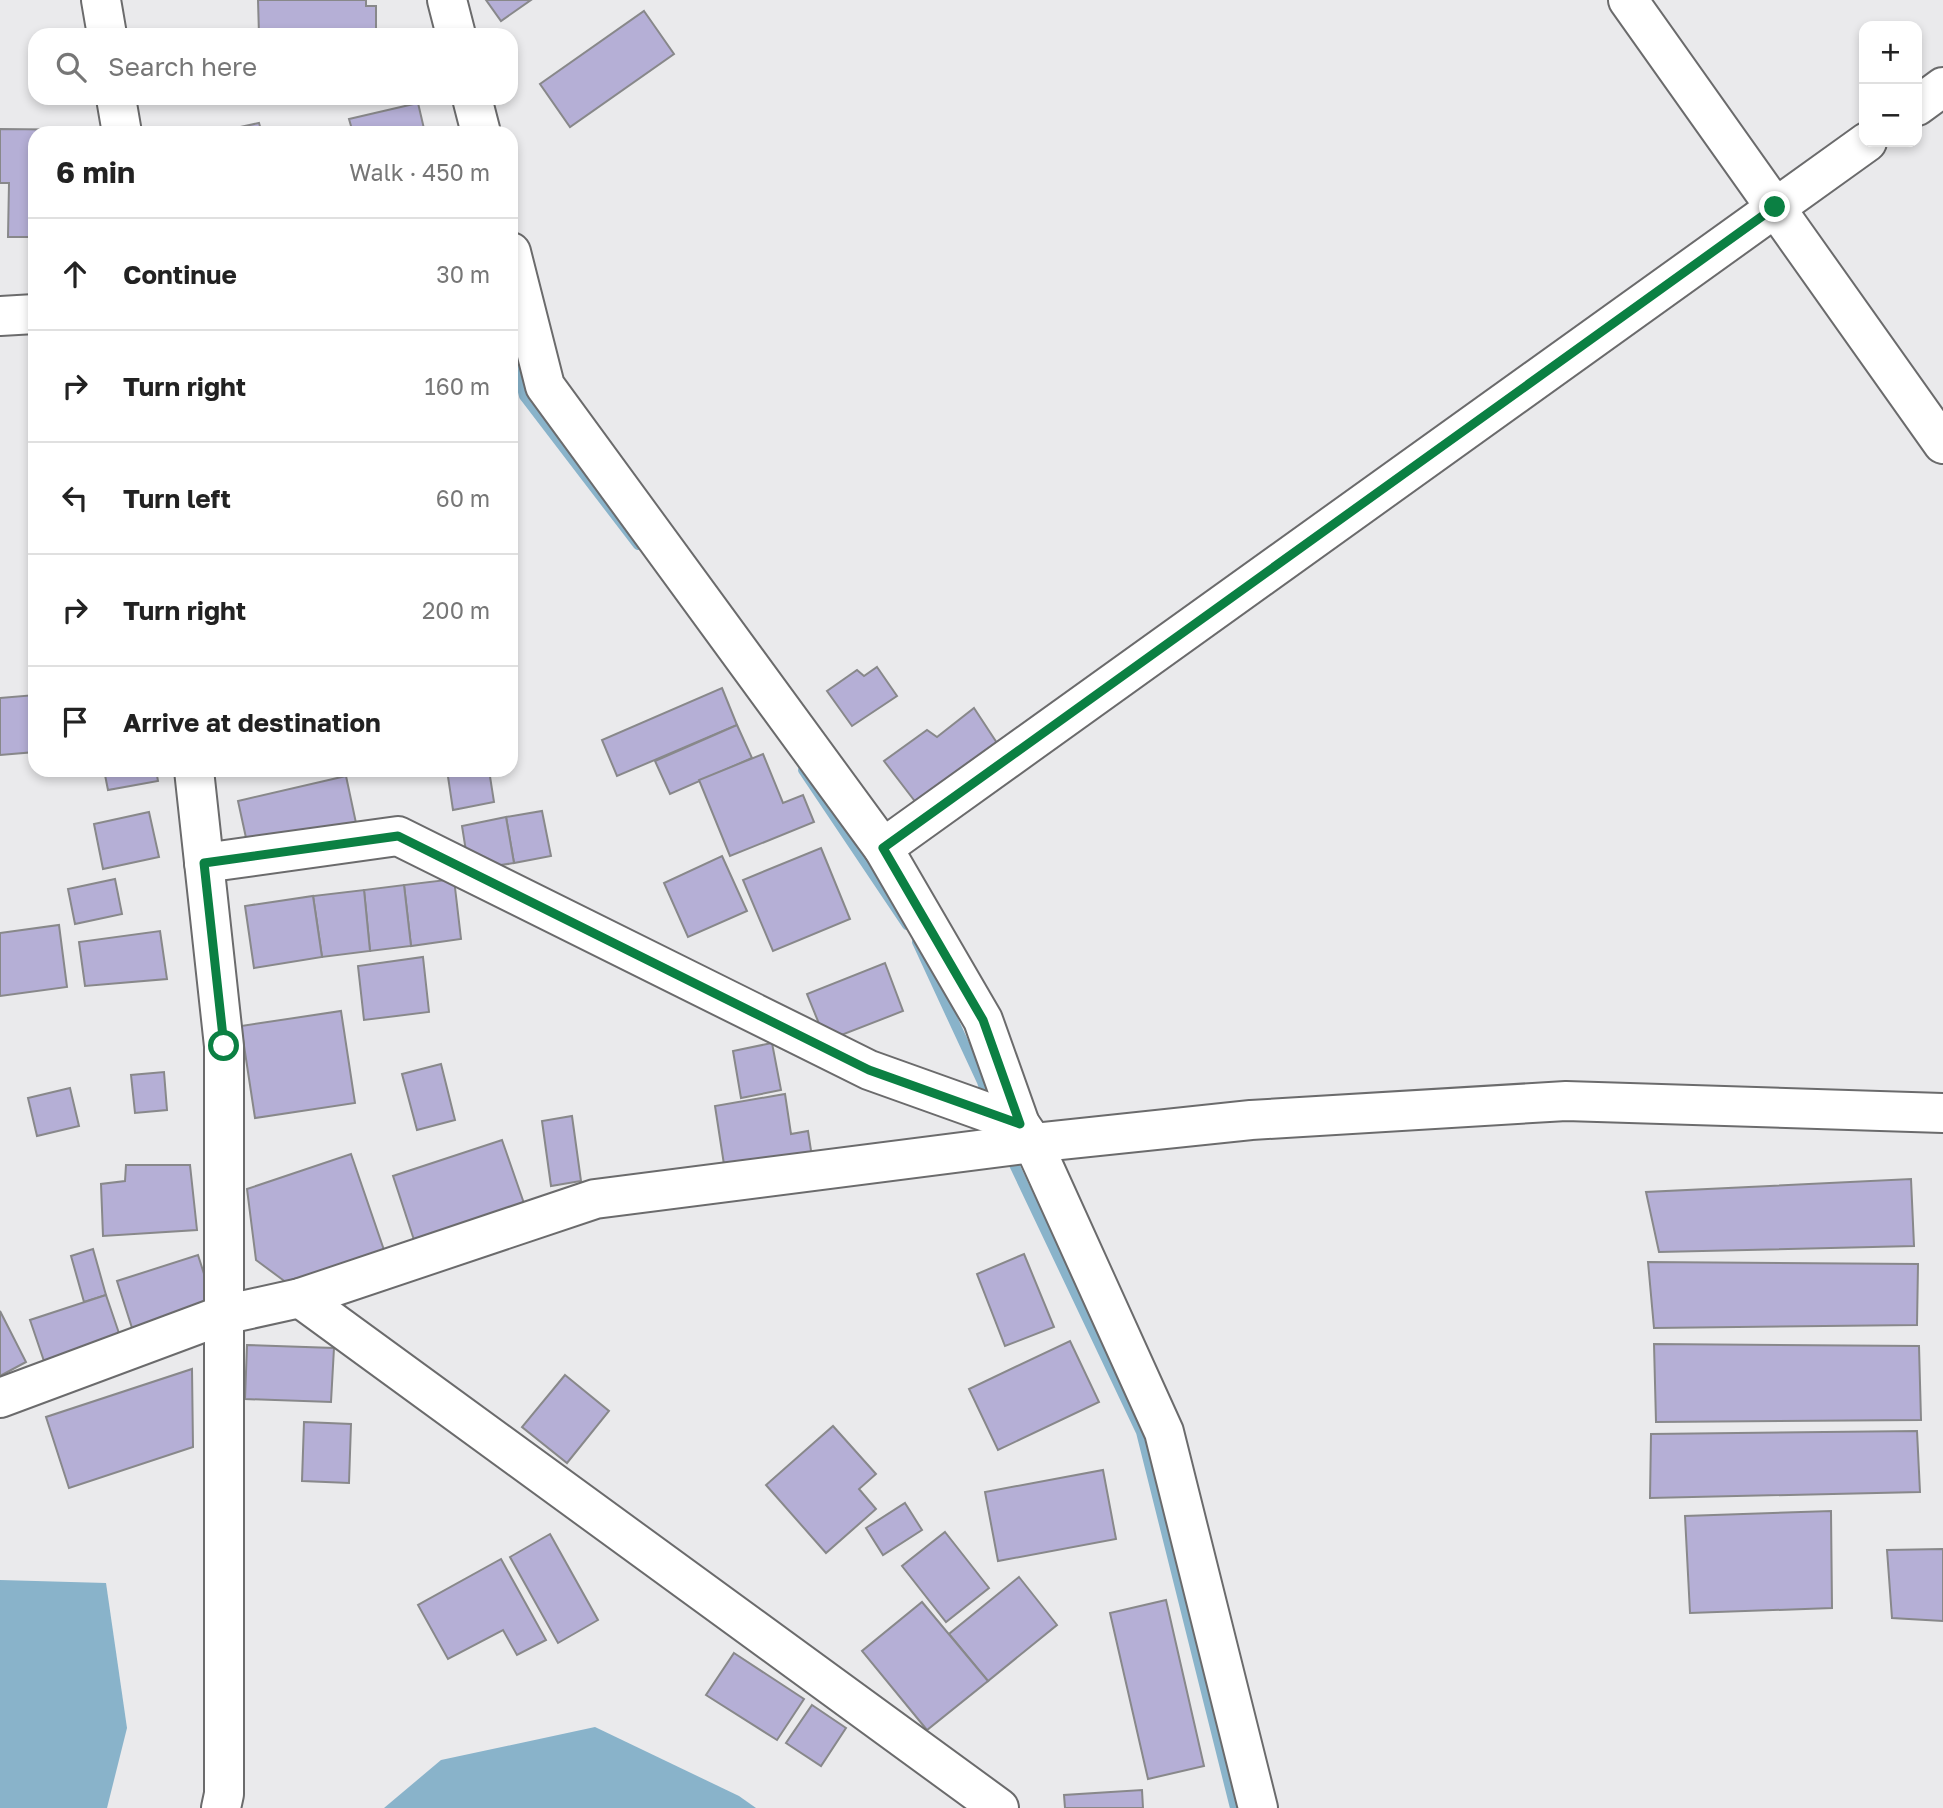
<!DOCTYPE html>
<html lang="en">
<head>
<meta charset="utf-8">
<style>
  :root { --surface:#fff; --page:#f2f2f2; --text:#222; --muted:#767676; --line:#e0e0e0 }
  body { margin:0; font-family:"Golos Text",sans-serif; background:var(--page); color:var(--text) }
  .controls { position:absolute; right:21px; top:21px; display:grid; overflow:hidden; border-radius:14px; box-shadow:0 4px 10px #0003 }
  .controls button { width:63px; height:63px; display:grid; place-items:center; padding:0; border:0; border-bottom:2px solid var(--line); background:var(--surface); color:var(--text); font:35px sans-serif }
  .stop { position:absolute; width:21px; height:21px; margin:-16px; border:5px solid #0b8043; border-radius:50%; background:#fff }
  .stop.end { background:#0b8043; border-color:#fff; box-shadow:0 2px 7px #0008 }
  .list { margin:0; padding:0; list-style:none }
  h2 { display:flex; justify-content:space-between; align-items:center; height:91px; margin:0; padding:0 28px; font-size:30px }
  h2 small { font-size:23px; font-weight:400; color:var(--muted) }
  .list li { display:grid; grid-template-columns:46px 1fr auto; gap:21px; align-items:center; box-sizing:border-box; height:112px; padding:0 28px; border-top:2px solid var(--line) }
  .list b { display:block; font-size:26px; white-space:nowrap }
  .list em { font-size:23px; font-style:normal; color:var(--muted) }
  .icon { flex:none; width:38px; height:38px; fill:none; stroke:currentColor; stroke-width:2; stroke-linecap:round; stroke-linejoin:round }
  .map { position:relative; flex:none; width:1943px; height:1808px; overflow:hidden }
  .search { position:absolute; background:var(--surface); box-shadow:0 4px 10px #0003; left:28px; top:28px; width:490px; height:77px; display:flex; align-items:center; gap:18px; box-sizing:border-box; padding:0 24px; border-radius:21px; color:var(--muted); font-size:26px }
  .panel { position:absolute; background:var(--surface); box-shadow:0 4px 10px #0003; left:28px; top:126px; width:490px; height:651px; border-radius:21px }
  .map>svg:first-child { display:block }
  .water { fill:#89b3ca }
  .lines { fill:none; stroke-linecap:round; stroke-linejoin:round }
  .stream { stroke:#89b3ca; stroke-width:10 }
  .building { fill:#b5afd6; stroke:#88888a; stroke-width:2 }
  .minor-casing { stroke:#6b6b6c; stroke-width:42 }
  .minor { stroke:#fff; stroke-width:38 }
  .route { stroke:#0b8043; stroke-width:9 }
</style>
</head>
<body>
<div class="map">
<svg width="1943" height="1808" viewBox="0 0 1943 1808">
  <rect width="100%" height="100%" fill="#eaeaec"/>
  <!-- water -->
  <g class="water">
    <path d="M 0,1580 L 106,1583 L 127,1728 L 107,1808 L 0,1808 Z"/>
    <path d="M 595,1727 L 739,1796 L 756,1808 L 384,1808 L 441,1760 Z"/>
  </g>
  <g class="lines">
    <!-- stream -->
    <g class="stream">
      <path d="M 511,340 L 524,396 L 638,545"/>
      <path d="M 803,770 L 907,925"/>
      <path d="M 917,942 L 982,1082 L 989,1103"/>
      <path d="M 1009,1154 L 1141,1432 L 1235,1808"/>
    </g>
  </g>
  <!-- building -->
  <g class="building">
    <path d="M 258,0 L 366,0 L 366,6 L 376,6 L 376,35 L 259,35 Z"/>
    <path d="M 486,0 L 531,0 L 501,21 Z"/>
    <path d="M 644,11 L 674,54 L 570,127 L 540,84 Z"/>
    <path d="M 418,103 L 425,133 L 353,133 L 349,119 Z"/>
    <path d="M 259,123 L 262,133 L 232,133 L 231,129 Z"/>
    <path d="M 0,129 L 98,130 L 98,133 L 35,133 L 35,237 L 8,237 L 9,183 L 0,183 Z"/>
    <path d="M 877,667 L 897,696 L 852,726 L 827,691 L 857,670 L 864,676 Z"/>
    <path d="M 722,688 L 737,725 L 617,776 L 602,740 Z"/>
    <path d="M 35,695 L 35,752 L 0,755 L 0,698 Z"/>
    <path d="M 974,708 L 999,746 L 917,804 L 884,761 L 927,730 L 937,737 Z"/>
    <path d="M 737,725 L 752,758 L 670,794 L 655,761 Z"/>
    <path d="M 763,754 L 783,803 L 803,795 L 814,822 L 730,856 L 699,780 Z"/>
    <path d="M 104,770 L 156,770 L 158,781 L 108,790 Z"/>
    <path d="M 371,770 L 392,770 L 372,775 Z"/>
    <path d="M 447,770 L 489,770 L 494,802 L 453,810 Z"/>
    <path d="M 346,776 L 356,823 L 248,847 L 238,801 Z"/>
    <path d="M 542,811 L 551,856 L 514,863 L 506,817 Z"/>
    <path d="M 149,812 L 159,857 L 103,869 L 94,824 Z"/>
    <path d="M 506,817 L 514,863 L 469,870 L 462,826 Z"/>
    <path d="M 821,848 L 850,919 L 773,951 L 743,880 Z"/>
    <path d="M 722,856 L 747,911 L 688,937 L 664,883 Z"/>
    <path d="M 115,879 L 122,914 L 75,924 L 68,889 Z"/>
    <path d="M 454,879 L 461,939 L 411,946 L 404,885 Z"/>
    <path d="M 404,885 L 411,946 L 370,951 L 364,890 Z"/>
    <path d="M 364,890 L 370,951 L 322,957 L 313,896 Z"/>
    <path d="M 313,896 L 322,957 L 254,968 L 245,906 Z"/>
    <path d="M 59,925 L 67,987 L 0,996 L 0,933 Z"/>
    <path d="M 160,931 L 167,979 L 85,986 L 79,942 Z"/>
    <path d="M 423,957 L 429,1012 L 364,1020 L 358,966 Z"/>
    <path d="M 885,963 L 903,1011 L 826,1041 L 807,994 Z"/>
    <path d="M 341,1011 L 355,1103 L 255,1118 L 241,1026 Z"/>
    <path d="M 772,1043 L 781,1090 L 741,1098 L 733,1051 Z"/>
    <path d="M 441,1064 L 455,1120 L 417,1130 L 402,1074 Z"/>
    <path d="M 164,1072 L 167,1110 L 135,1113 L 131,1075 Z"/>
    <path d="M 70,1088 L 79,1126 L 37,1136 L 28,1098 Z"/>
    <path d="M 785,1094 L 791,1134 L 808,1131 L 812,1157 L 725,1171 L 715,1106 Z"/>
    <path d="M 572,1116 L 581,1181 L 551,1186 L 542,1121 Z"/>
    <path d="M 502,1140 L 526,1209 L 416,1246 L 393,1176 Z"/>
    <path d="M 351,1154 L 385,1253 L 291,1286 L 256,1260 L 247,1189 Z"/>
    <path d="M 126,1165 L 190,1165 L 197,1230 L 103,1236 L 101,1184 L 125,1181 Z"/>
    <path d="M 1911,1179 L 1914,1246 L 1659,1252 L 1646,1192 Z"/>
    <path d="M 93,1249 L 106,1295 L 84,1302 L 71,1256 Z"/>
    <path d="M 1024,1254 L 1054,1327 L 1005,1346 L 977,1274 Z"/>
    <path d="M 198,1255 L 214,1305 L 133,1331 L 117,1281 Z"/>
    <path d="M 1648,1262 L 1918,1264 L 1917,1325 L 1654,1328 Z"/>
    <path d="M 106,1295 L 121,1339 L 45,1364 L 30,1320 Z"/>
    <path d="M 0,1311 L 26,1362 L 0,1376 Z"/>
    <path d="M 1070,1341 L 1099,1402 L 998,1450 L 969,1389 Z"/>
    <path d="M 1654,1344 L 1919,1346 L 1921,1420 L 1656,1422 Z"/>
    <path d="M 247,1345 L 334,1348 L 331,1402 L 245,1399 Z"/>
    <path d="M 192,1369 L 193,1447 L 69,1488 L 46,1417 Z"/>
    <path d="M 565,1375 L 609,1411 L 567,1463 L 522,1427 Z"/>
    <path d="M 304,1422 L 351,1424 L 349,1483 L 302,1481 Z"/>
    <path d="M 833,1426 L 876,1474 L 859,1489 L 876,1509 L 826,1553 L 766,1485 Z"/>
    <path d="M 1917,1431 L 1920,1492 L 1650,1498 L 1651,1434 Z"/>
    <path d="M 1103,1470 L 1116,1539 L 998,1561 L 985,1492 Z"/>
    <path d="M 905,1503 L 922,1530 L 883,1555 L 866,1528 Z"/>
    <path d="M 1831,1511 L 1832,1608 L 1690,1613 L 1685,1516 Z"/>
    <path d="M 945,1532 L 989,1588 L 946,1622 L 902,1566 Z"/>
    <path d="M 550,1534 L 598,1620 L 558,1643 L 510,1557 Z"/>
    <path d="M 1943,1549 L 1943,1621 L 1892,1618 L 1887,1550 Z"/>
    <path d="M 501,1559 L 546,1640 L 517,1655 L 503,1630 L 448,1659 L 418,1605 Z"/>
    <path d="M 1019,1577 L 1057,1625 L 988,1681 L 949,1634 Z"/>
    <path d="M 1166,1600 L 1204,1766 L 1148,1779 L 1110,1613 Z"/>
    <path d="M 922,1602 L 988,1681 L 927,1730 L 862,1651 Z"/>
    <path d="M 734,1653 L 804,1699 L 777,1740 L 706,1695 Z"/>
    <path d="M 812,1705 L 846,1728 L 821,1766 L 786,1743 Z"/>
    <path d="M 1142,1790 L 1143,1808 L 1065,1808 L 1064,1795 Z"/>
  </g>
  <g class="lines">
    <defs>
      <g id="minor">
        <path d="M 101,0 L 107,35"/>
        <path d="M 447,0 L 456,35"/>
        <path d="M 1628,0 L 1943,444"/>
        <path d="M 116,98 L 122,133"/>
        <path d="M 472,98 L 481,133"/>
        <path d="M 1917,106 L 1943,87"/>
        <path d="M 511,252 L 545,386 L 883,848 L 983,1020 L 1020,1124 L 1033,1143 L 1164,1432 L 1258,1808"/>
        <path d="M 0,316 L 35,314"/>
        <path d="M 194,770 L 224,1046 L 224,1794 L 221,1808"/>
        <path d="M 883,848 L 1867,142"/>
        <path d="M 204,863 L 398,836 L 869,1070 L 1020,1124"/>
        <path d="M 300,1298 L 999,1808"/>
        <path d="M 0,1398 L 223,1315 L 300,1298 L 595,1199 L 1033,1143 L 1251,1120 L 1566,1101 L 1943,1113"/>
      </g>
    </defs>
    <!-- minor casing -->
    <use href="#minor" class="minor-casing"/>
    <!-- minor -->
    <use href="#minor" class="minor"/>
  </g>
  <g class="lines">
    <!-- route -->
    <path class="route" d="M 224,1046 L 204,863 L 398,836 L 869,1070 L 1020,1124 L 983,1020 L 883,848 L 1775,207"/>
  </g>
</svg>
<div class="controls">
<button>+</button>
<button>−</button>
</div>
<div class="stop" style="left:224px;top:1046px"></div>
<div class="stop end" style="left:1775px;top:207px"></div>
<div class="search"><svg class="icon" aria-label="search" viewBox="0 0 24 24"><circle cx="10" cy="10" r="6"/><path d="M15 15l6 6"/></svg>Search here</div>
<section class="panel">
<h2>6 min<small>Walk · 450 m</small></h2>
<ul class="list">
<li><svg class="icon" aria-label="ahead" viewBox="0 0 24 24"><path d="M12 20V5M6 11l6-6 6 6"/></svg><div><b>Continue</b></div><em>30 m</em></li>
<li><svg class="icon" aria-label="right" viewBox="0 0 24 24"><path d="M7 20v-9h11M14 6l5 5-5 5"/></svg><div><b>Turn right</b></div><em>160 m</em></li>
<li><svg class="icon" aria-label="left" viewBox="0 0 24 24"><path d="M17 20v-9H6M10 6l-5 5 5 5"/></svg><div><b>Turn left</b></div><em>60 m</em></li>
<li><svg class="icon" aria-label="right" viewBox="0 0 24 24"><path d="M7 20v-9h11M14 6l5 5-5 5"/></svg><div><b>Turn right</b></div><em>200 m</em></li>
<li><svg class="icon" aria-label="arrive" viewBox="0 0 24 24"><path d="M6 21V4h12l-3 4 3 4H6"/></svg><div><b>Arrive at destination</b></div></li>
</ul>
</section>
</div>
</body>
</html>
